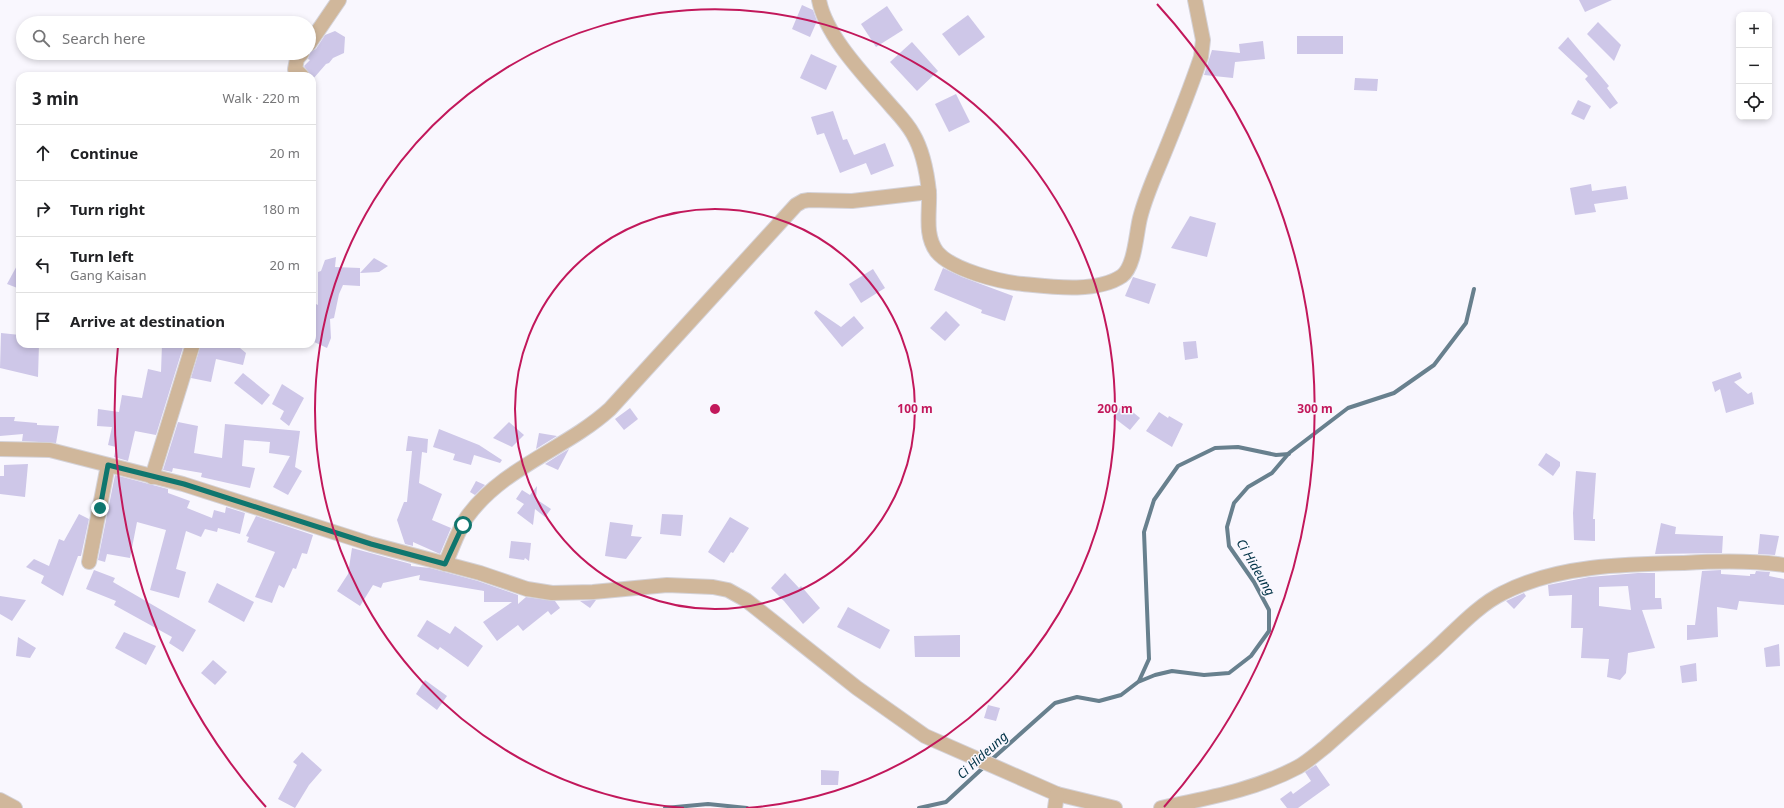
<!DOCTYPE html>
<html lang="en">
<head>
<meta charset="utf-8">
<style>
  :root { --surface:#fff; --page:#f2f2f2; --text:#202124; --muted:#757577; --line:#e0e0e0 }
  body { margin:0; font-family:"Noto Sans",sans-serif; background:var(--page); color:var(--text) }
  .controls { position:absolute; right:12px; top:12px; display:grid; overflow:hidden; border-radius:8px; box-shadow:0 2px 6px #0003 }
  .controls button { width:36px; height:36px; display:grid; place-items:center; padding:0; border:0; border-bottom:1px solid var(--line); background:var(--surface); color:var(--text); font:20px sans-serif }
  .stop { position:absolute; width:12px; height:12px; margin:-9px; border:3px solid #0f766e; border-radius:50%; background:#fff }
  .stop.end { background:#0f766e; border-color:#fff; box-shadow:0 1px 4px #0008 }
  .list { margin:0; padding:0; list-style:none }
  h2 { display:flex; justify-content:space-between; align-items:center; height:52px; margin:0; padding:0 16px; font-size:17px }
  h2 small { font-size:13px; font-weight:400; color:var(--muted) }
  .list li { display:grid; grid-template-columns:26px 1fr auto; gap:12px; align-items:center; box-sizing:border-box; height:56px; padding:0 16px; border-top:1px solid var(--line) }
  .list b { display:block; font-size:15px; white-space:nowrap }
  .list p { margin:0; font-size:13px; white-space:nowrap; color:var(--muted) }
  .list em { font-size:13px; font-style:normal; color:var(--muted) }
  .icon { flex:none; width:22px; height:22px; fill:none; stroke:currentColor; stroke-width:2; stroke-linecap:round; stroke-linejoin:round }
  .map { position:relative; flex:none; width:1784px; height:808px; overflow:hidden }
  .search { position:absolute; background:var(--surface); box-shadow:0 2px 6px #0003; left:16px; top:16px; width:300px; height:44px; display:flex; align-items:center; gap:10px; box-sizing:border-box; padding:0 14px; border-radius:22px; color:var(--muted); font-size:15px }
  .panel { position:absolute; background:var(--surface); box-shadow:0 2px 6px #0003; left:16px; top:72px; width:300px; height:276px; border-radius:12px }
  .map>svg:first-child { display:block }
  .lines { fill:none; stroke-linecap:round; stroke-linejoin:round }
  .stream { stroke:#68808e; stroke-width:4 }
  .building { fill:#cec7e8; fill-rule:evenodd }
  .minor-casing { stroke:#d4d2d8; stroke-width:16 }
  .minor { stroke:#d0b79b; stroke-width:14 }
  .route { stroke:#0f766e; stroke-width:5 }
  .ring { fill:none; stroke:#c2185b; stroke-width:2 }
  .labels { text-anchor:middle; stroke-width:3; stroke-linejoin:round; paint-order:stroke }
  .water-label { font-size:13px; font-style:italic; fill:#003246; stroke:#f9f7fe }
  .centre { fill:#c2185b; stroke:#f9f7fe; stroke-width:2 }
  .ring-label { font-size:12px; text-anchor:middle; font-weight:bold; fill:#c2185b; stroke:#f9f7fe; stroke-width:3; stroke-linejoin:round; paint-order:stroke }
</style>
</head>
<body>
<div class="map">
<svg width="1784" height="808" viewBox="0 0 1784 808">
  <rect width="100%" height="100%" fill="#f9f7fe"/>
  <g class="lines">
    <!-- stream -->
    <g class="stream">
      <path d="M 1139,681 L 1149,659 L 1144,532 L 1154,500 L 1178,466 L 1215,448 L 1238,447 L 1276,455 L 1289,454"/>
      <path d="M 990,761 L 1055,703 L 1077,697 L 1099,701 L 1121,695 L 1138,682 L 1155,675 L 1172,671 L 1204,675 L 1229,673 L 1251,656 L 1269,631 L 1269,610 L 1254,582 L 1229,546 L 1227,527 L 1234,503 L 1248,487 L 1272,473 L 1289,453 L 1348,408 L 1394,393 L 1434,365 L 1466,323 L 1474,289"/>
      <path d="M 665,808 L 708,804 L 747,808"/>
      <path d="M 919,808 L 946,802 L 985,766"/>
    </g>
  </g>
  <!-- building -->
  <g class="building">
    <path d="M 1579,0 L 1612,0 L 1585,12 Z"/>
    <path d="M 802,5 L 813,10 L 817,21 L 810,37 L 792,29 Z"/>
    <path d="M 887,6 L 903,30 L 876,47 L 861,24 Z"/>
    <path d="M 968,15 L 985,37 L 959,56 L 942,34 Z"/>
    <path d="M 1598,22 L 1621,45 L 1614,61 L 1587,34 Z"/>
    <path d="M 335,31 L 345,37 L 344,53 L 333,58 L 329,63 L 326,64 L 313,79 L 304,66 L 310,60 L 308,59 L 310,52 L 316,49 L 325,35 Z"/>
    <rect x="1297" y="36" width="46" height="18"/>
    <path d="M 1568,37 L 1609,86 L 1607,88 L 1618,103 L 1610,109 L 1585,79 L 1588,76 L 1558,48 Z"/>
    <path d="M 1263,41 L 1265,59 L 1235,62 L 1233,78 L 1204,75 L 1212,50 L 1240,53 L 1239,44 Z"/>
    <path d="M 912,42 L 938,71 L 917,91 L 890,62 Z"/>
    <path d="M 811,54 L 837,66 L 826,90 L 800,78 Z"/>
    <path d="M 1355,78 L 1378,79 L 1377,91 L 1354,90 Z"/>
    <path d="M 956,94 L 970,122 L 949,132 L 935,104 Z"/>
    <path d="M 1578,100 L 1591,106 L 1584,120 L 1571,114 Z"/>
    <path d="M 833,111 L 843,140 L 847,139 L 854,155 L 885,143 L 894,166 L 871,175 L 866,163 L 840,173 L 824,133 L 817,135 L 811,117 Z"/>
    <path d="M 1591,184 L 1592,191 L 1626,186 L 1628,199 L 1594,204 L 1596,212 L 1575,215 L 1570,188 Z"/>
    <path d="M 1190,216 L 1216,223 L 1207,257 L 1171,248 Z"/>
    <path d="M 336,257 L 335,267 L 360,268 L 360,273 L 374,258 L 388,266 L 379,272 L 360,273 L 360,286 L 343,285 L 339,294 L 334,318 L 330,319 L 331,338 L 327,348 L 312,341 L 312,311 L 314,303 L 318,305 L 318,272 L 321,271 L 325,260 Z"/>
    <path d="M 20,260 L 20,289 L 7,284 Z"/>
    <path d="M 943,268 L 962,277 L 1013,296 L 1005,321 L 981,313 L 982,310 L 934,290 Z"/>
    <path d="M 873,269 L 885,288 L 861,303 L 849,284 Z"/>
    <path d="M 1133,277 L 1156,284 L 1149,304 L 1125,296 Z"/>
    <path d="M 816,310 L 841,327 L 854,316 L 864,328 L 842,347 L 814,313 Z"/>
    <path d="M 946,311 L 960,325 L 945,341 L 930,328 Z"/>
    <path d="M 1,333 L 20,335 L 20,344 L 39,344 L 38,377 L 0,368 Z"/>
    <path d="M 1196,341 L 1198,358 L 1185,360 L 1183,342 Z"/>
    <path d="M 162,344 L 184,344 L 156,435 L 135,431 L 128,461 L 114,457 L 116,447 L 108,445 L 112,427 L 97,426 L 98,409 L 119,412 L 122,395 L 142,398 L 148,369 L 161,372 Z"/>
    <path d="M 201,344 L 220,344 L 240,348 L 246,353 L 243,365 L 216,359 L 211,382 L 191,378 Z"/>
    <path d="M 1740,372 L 1742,378 L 1734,382 L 1748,394 L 1752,392 L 1754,404 L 1726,413 L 1720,389 L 1715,392 L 1712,382 Z"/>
    <path d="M 243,373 L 270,395 L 262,405 L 234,383 Z"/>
    <path d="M 282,384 L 304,398 L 289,426 L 280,419 L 284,411 L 272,404 Z"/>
    <path d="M 1123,404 L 1140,418 L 1130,430 L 1113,417 Z"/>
    <path d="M 630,408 L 638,419 L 624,430 L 615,419 Z"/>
    <path d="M 1159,412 L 1168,418 L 1169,416 L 1183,424 L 1172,447 L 1146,431 Z"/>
    <path d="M 0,417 L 15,417 L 14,421 L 37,423 L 37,425 L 59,426 L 56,443 L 22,441 L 23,434 L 0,436 Z"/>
    <path d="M 178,422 L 198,426 L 194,453 L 222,458 L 225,424 L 300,431 L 295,467 L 302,471 L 288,495 L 273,487 L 290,456 L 269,453 L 270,442 L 244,440 L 242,466 L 255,468 L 250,488 L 201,477 L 202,473 L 173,468 L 172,472 L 163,470 Z"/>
    <path d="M 509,422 L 524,435 L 512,447 L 493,438 Z"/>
    <path d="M 439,429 L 479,445 L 502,460 L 500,463 L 474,455 L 471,465 L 453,460 L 455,454 L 433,447 Z"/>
    <path d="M 539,433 L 557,436 L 536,449 Z"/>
    <path d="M 408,436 L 428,439 L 427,453 L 422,452 L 419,483 L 442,494 L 432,520 L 451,528 L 440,554 L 413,542 L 413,546 L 405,544 L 397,520 L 404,502 L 407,502 L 412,451 L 406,451 Z"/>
    <path d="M 569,449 L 558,470 L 545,464 L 559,455 Z"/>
    <path d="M 1546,453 L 1560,462 L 1560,466 L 1553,476 L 1538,465 Z"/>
    <path d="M 28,464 L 25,497 L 0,494 L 0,476 L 4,476 L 4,465 Z"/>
    <path d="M 1576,471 L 1596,473 L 1593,519 L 1595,519 L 1595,541 L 1574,540 L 1573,513 Z"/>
    <path d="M 115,475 L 168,489 L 168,493 L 190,501 L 187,508 L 212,518 L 214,510 L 225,513 L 226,507 L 245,513 L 240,534 L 218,528 L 217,532 L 205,529 L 201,537 L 186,531 L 176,569 L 186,572 L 179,598 L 150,590 L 166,530 L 137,522 L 130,558 L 107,554 L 105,562 L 98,560 Z"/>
    <path d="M 476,481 L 485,485 L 475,495 L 470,492 Z"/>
    <path d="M 537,486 L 536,499 L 551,509 L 545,517 L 535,509 L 533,525 L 517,513 L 524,504 L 516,499 L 522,490 L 530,495 Z"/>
    <path d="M 79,514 L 89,519 L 81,556 L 78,556 L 63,596 L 41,583 L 44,576 L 26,567 L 34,559 L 49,566 L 59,539 L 64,541 Z"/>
    <path d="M 662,514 L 683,515 L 681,536 L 660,534 Z"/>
    <path d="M 256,516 L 313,535 L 307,554 L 302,553 L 296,569 L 293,568 L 284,588 L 279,585 L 272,603 L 255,597 L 275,552 L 247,542 L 249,537 L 246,536 Z"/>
    <path d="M 730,517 L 749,528 L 733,553 L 731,552 L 724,563 L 708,552 Z"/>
    <path d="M 610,522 L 633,525 L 631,536 L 642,537 L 626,559 L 605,556 Z"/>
    <path d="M 1661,523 L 1676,527 L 1675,534 L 1723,536 L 1722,553 L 1655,554 Z"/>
    <path d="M 1760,534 L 1779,536 L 1775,555 L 1758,554 Z"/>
    <path d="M 511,541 L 531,543 L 529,561 L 525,558 L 524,560 L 509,558 Z"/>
    <path d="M 352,548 L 411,564 L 411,566 L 430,568 L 478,581 L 518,595 L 518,604 L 526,597 L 555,601 L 560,608 L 551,615 L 548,611 L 523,631 L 518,625 L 497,641 L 483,622 L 512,602 L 484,602 L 484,591 L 419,580 L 420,575 L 383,583 L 381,588 L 373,585 L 360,606 L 337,591 L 348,574 Z"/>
    <path d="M 94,570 L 115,578 L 113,582 L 196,630 L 183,652 L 169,643 L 172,637 L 114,605 L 116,601 L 86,589 Z"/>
    <path d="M 1721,570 L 1721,574 L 1750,576 L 1750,574 L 1755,574 L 1756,571 L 1770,572 L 1769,576 L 1784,579 L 1784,605 L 1739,601 L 1737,610 L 1717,607 L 1718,637 L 1687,640 L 1687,625 L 1695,625 L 1702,571 Z"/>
    <path d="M 785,573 L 799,588 L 801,586 L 820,608 L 803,624 L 784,601 L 771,588 Z"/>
    <path d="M 1638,573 L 1655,573 L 1655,598 L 1661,598 L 1662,609 L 1642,610 L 1655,648 L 1628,653 L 1626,673 L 1620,680 L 1607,677 L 1609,659 L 1581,658 L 1583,628 L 1571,628 L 1572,595 L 1549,596 L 1548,585 L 1589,577 ZM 1628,586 L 1631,610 L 1599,606 L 1599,587 Z"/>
    <path d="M 217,583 L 254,602 L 244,622 L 208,602 Z"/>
    <path d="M 1524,593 L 1526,596 L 1514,609 L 1506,601 Z"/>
    <path d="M 0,596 L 26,600 L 12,621 L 0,614 Z"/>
    <path d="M 596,600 L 590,608 L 580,601 L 593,600 Z"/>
    <path d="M 848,607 L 890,630 L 880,649 L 837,627 Z"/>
    <path d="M 427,620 L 450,634 L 455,626 L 483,646 L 468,667 L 440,647 L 438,650 L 417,636 Z"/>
    <path d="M 124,632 L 156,646 L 146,665 L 115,648 Z"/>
    <path d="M 960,635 L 960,657 L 915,657 L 914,636 Z"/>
    <path d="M 18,637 L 36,648 L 30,658 L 16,656 Z"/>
    <path d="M 1779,644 L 1780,666 L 1766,667 L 1764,648 Z"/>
    <path d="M 213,660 L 227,672 L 215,685 L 201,673 Z"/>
    <path d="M 1696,663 L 1697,681 L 1682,683 L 1680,666 Z"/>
    <path d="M 425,680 L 447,696 L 437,710 L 416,694 Z"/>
    <path d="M 988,705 L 1000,708 L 996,721 L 984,718 Z"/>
    <path d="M 302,752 L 322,770 L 309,785 L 295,808 L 278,799 L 297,765 L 293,762 Z"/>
    <path d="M 1316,765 L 1330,785 L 1298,808 L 1287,808 L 1280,799 L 1291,791 L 1293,794 L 1311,781 L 1305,772 Z"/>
    <path d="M 821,770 L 839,771 L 838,785 L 821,785 Z"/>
  </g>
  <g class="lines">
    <defs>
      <g id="minor">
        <path d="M 819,0 C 826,37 866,77 891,106 C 899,115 907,123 913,134 C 923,151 927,173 929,192 C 930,212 924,235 937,252 C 952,270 1000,282 1023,284 C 1052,287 1097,293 1122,276 C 1135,266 1136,234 1140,218 C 1145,198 1153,180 1161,161 C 1175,127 1189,92 1201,57 L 1203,40 L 1195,0"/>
        <path d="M 309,44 L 339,0"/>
        <path d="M 302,53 L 297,59 L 295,69 L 302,76"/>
        <path d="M 0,449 L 50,450 L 183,484 L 371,544 L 480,573 L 527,589 L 552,593 L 593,592 L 667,585 L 713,587 L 728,590 L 746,600 L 857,688 L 925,736 L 1057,794 L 1115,808"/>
        <path d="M 152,477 L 193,344"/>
        <path d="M 89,562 L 108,465"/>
        <path d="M 445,564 C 452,549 458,530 467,517 C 503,467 566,449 610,409 L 796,205 L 803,201 L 809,200 L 852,201 L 929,192"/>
        <path d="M 0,800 L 15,808"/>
        <path d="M 1055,808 L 1057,794"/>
        <path d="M 1161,808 C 1207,798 1255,790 1298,767 C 1307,762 1316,754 1325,747 C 1361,715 1397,683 1433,651 C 1454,632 1478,605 1503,593 C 1557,565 1625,564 1684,563 C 1717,561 1751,560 1784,565"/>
      </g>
    </defs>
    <!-- minor casing -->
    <use href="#minor" class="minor-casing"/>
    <!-- minor -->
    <use href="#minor" class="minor"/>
  </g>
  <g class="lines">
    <!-- route -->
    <path class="route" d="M 100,508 L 108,465 L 184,484 L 371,544 L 445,564 L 463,525"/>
  </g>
  <!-- distance rings -->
  <g class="ring">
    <circle cx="715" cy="409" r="200"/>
    <path d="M684 808A400 400 0 1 1 746 808"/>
    <path d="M266 807A600 600 0 0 1 118 346M1157 4A600 600 0 0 1 1164 807"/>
  </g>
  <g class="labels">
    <!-- water labels -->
    <g class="water-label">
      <text transform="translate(1256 567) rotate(60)" y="5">Ci Hideung</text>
      <text transform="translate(982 755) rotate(-42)" y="5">Ci Hideung</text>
    </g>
  </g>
  <circle cx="715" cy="409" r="6" class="centre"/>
  <g class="ring-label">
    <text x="915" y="413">100 m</text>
    <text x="1115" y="413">200 m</text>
    <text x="1315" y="413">300 m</text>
  </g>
</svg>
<div class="controls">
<button>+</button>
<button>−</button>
<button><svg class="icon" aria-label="locate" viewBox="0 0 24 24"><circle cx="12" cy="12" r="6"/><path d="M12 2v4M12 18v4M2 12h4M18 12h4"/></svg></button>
</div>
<div class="stop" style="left:463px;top:525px"></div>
<div class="stop end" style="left:100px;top:508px"></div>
<div class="search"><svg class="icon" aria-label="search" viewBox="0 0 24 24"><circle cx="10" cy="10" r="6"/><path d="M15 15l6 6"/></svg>Search here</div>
<section class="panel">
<h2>3 min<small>Walk · 220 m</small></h2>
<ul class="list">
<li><svg class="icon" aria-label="ahead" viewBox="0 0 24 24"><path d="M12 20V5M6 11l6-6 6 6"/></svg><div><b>Continue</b></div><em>20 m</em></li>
<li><svg class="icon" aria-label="right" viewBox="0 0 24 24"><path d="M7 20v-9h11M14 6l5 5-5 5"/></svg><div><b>Turn right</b></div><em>180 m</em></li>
<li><svg class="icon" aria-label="left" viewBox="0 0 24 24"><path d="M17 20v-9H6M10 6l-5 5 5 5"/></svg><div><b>Turn left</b><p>Gang Kaisan</p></div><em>20 m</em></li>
<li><svg class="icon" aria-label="arrive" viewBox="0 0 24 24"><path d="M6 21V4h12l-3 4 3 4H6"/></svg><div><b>Arrive at destination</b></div></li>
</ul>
</section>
</div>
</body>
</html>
